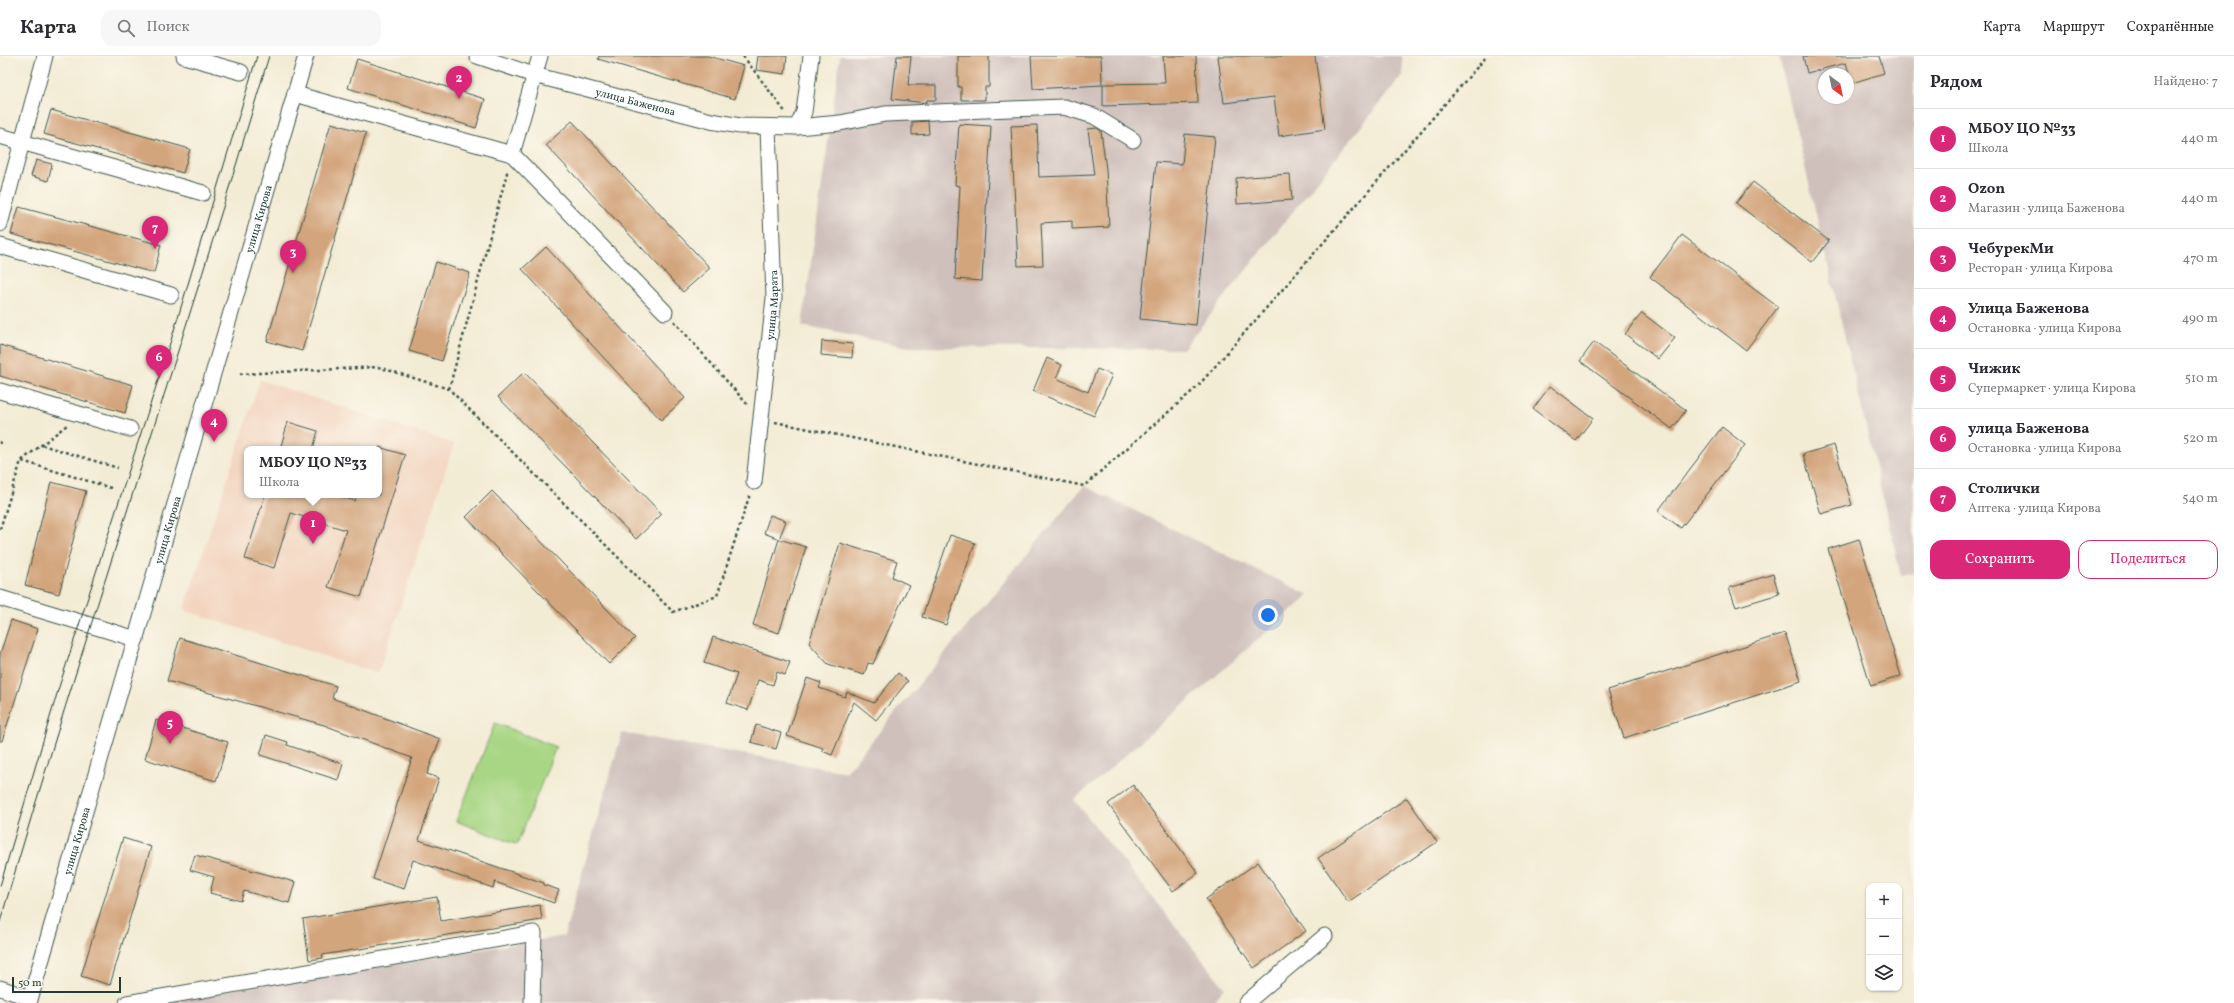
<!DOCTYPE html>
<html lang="ru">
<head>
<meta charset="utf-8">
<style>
  :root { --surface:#fff; --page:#f7f7f7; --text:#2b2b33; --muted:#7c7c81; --line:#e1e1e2; --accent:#db2777 }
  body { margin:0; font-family:Vollkorn,serif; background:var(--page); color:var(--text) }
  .controls { position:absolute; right:12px; bottom:12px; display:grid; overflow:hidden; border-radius:8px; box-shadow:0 1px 3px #0004 }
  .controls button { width:36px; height:36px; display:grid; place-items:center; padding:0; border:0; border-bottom:1px solid var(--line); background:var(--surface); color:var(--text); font:20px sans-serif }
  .compass { position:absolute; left:1818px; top:12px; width:36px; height:36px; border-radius:50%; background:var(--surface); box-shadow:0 1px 3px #0004; rotate:147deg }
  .scale { position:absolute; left:12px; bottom:10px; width:109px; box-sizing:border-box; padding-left:4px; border:2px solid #1f3d34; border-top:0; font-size:11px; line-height:14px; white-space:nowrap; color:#1f3d34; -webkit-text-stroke:3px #fbf7ec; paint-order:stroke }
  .you { position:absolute; left:1268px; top:559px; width:14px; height:14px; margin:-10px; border:3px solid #fff; border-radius:50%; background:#1a73e8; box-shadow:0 0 0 6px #1a73e833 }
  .badge { display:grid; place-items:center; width:26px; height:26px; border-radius:50%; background:var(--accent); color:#fff; font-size:13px; font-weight:700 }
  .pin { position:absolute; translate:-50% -33px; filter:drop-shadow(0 1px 2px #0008) }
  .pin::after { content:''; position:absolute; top:21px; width:14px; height:12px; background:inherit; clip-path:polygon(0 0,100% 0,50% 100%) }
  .popup { position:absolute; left:244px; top:390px; width:138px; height:52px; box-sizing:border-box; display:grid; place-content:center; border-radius:8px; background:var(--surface); filter:drop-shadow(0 1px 3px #0005); font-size:13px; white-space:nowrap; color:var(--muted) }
  .popup b { font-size:15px; color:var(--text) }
  .popup::after { content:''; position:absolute; left:50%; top:100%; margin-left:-8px; border:8px solid transparent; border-top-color:var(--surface) }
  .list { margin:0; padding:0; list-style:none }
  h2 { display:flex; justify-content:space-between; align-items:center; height:52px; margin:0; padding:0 16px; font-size:17px }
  h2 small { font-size:13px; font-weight:400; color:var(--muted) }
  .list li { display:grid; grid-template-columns:26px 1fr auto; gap:12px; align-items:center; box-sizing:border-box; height:60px; padding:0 16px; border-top:1px solid var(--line) }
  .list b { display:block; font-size:15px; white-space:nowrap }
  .list p { margin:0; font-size:13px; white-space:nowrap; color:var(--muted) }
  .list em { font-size:13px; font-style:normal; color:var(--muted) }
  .actions { display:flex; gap:8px; padding:12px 16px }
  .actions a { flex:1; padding:9px 0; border:1px solid var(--accent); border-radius:12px; text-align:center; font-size:14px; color:var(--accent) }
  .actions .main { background:var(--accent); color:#fff }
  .icon { flex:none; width:22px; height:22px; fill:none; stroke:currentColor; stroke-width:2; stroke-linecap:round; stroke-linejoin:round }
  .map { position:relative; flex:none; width:1914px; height:947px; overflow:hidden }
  header { display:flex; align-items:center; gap:24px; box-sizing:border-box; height:56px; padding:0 20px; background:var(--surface); border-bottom:1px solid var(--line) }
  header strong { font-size:19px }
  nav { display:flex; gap:22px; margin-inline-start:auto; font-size:14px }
  .search { width:280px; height:36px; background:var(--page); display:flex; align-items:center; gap:10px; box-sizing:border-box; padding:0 14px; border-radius:12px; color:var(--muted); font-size:15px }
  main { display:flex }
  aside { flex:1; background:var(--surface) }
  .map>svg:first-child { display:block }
  .built { fill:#f3d4bf; fill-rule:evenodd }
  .industrial { fill:#cfc0bb; fill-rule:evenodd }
  .green { fill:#a8d684; stroke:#648a5c }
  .building { fill:#d3a57d }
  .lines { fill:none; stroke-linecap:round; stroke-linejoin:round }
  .minor-casing { stroke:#3f574c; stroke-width:17 }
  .path { stroke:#3f574c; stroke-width:2.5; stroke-dasharray:3 3; stroke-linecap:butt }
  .minor { stroke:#fff; stroke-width:15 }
  .tram { stroke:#1f3d34; stroke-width:1 }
  .labels { text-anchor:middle; stroke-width:3.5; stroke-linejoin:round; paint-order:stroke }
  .street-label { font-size:11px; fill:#1f3d34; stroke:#fbf7ec }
</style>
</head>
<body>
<header>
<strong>Карта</strong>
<div class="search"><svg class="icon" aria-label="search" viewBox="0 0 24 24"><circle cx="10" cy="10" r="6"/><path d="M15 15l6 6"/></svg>Поиск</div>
<nav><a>Карта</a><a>Маршрут</a><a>Сохранённые</a></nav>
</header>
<main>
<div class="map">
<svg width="1914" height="947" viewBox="0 0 1914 947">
  <rect width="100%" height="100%" fill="#fbf7ec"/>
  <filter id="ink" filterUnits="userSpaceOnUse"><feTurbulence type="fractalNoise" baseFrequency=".025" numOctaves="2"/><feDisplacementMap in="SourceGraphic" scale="8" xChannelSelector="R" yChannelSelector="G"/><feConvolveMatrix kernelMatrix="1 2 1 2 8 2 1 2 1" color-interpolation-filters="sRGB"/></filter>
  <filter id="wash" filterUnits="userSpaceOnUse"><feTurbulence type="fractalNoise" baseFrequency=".012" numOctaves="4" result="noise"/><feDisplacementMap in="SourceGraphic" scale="16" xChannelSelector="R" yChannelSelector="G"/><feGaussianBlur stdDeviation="0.9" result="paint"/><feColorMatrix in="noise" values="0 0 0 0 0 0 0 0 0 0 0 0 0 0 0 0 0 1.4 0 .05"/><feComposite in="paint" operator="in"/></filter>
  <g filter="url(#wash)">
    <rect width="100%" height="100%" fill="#f3ecd5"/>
    <!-- built -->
    <path class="built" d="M 260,324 L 454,388 L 378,618 L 184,554 ZM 247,393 L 379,393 L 379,439 L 247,439 Z"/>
    <!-- industrial -->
    <g class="industrial">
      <path d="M 840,0 L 1402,0 L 1403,18 L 1183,293 L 909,291 L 802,270 Z"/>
      <path d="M 1779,0 L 1914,0 L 1914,517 L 1901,520 ZM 1824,18 L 1848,18 L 1848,42 L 1824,42 Z"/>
      <path d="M 1084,430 L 1309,539 L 1074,744 L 1225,932 L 1211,947 L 147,947 L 564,880 L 622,677 L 846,716 Z"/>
    </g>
    <!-- green -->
    <path class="green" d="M 495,667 L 556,691 L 517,789 L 456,765 Z"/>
    <g id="blocks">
      <!-- building -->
      <g class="building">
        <path d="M 599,0 L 708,0 L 744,10 L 735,43 L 598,3 Z"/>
        <path d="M 758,0 L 787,0 L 785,18 L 756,14 Z"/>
        <path d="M 897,0 L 911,0 L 908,29 L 936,29 L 936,44 L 927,44 L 926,47 L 892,43 Z"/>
        <path d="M 958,0 L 989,0 L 989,31 L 985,31 L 985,44 L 961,44 L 961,31 L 958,31 Z"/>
        <path d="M 1031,0 L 1101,0 L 1102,29 L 1033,33 Z"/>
        <path d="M 1163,0 L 1196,0 L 1198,47 L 1103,50 L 1103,28 L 1165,27 Z"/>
        <path d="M 1218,0 L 1315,0 L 1325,73 L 1279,80 L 1274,41 L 1224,47 Z"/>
        <path d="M 1803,0 L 1879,0 L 1884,17 L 1852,27 L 1846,7 L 1807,17 Z"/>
        <path d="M 357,3 L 485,43 L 476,72 L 348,32 Z"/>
        <path d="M 51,54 L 190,93 L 183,117 L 44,78 Z"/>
        <path d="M 572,65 L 710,212 L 683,236 L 546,89 Z"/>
        <path d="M 928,65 L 929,78 L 912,79 L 912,66 Z"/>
        <path d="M 331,67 L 366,77 L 302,295 L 267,285 Z"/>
        <path d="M 959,68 L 991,70 L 982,225 L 955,223 L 960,130 L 955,129 Z"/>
        <path d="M 1037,69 L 1039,121 L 1094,119 L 1088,73 L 1097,72 L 1101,75 L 1106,113 L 1109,171 L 1072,173 L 1072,165 L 1041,167 L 1043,209 L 1018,210 L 1011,70 Z"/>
        <path d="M 1185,78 L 1215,81 L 1196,269 L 1140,263 L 1156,106 L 1182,108 Z"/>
        <path d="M 36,104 L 52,108 L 48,125 L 31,120 Z"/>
        <path d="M 1290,118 L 1292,144 L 1237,148 L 1236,122 Z"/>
        <path d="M 1753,126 L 1829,185 L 1812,206 L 1736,147 Z"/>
        <path d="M 19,151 L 161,189 L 154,217 L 11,178 Z"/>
        <path d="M 1682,179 L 1778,251 L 1746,294 L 1650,221 Z"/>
        <path d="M 546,191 L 685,342 L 661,364 L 522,213 Z"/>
        <path d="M 436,206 L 470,217 L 442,305 L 409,295 Z"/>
        <path d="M 1642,257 L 1675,282 L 1658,303 L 1625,278 Z"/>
        <path d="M 822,285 L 853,288 L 852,302 L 821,299 Z"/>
        <path d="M 1594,286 L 1686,354 L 1672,373 L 1580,305 Z"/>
        <path d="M 0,289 L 133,329 L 125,357 L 0,320 Z"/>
        <path d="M 1047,302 L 1062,309 L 1056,322 L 1088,336 L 1097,313 L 1112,319 L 1094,360 L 1033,335 Z"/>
        <path d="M 524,316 L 662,458 L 636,483 L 498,341 Z"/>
        <path d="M 1550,330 L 1593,362 L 1576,385 L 1533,353 Z"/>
        <path d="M 288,366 L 318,375 L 313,393 L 280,393 Z"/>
        <path d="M 1722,371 L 1745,389 L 1681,472 L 1658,455 Z"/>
        <path d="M 1834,389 L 1852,449 L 1821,458 L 1803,398 Z"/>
        <path d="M 379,391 L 405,399 L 361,541 L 328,531 L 346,474 L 291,457 L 274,512 L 245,503 L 265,439 L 335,439 L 355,445 L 357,439 L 379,439 Z"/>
        <path d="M 51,426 L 86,435 L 59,538 L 25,529 Z"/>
        <path d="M 492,435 L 635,582 L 609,608 L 466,461 Z"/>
        <path d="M 770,459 L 786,465 L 779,483 L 764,477 Z"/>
        <path d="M 950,479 L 975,487 L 946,569 L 922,561 Z"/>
        <path d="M 779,483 L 806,491 L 779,577 L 753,569 Z"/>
        <path d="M 1859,483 L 1901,620 L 1871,630 L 1828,493 Z"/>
        <path d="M 840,487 L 897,505 L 892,521 L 909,529 L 873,608 L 868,607 L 864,619 L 828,608 L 809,587 Z"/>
        <path d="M 1773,518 L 1779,538 L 1736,551 L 1729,532 Z"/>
        <path d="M 11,564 L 38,573 L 2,685 L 0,685 L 0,598 Z"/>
        <path d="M 1785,577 L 1801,625 L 1624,682 L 1608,634 Z"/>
        <path d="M 713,581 L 790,606 L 785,619 L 777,616 L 773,629 L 758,624 L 748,654 L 727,647 L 737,618 L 704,607 Z"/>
        <path d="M 180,582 L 336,630 L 332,642 L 440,683 L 427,718 L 439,722 L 419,784 L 544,827 L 544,829 L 559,834 L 554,847 L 495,826 L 493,832 L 413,804 L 404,833 L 373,823 L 412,702 L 324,669 L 167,625 Z"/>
        <path d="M 898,617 L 908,625 L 876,664 L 854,646 L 832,699 L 822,695 L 823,692 L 787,680 L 807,622 L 821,627 L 819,632 L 845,641 L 847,636 L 874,647 Z"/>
        <path d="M 156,664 L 228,686 L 216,725 L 145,703 Z"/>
        <path d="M 756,669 L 781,677 L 776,693 L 751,686 Z"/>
        <path d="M 266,679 L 288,686 L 287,689 L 343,708 L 338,724 L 260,699 Z"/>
        <path d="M 1133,729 L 1198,817 L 1173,835 L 1108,748 Z"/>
        <path d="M 1407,742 L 1437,786 L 1348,846 L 1318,802 Z"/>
        <path d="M 123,782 L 151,791 L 110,929 L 81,920 Z"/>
        <path d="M 195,799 L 295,826 L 289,847 L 244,835 L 241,845 L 210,837 L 214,821 L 190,814 Z"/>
        <path d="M 1258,806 L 1306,875 L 1254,912 L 1206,843 Z"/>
        <path d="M 437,841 L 441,865 L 540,849 L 542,864 L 322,899 L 323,902 L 309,904 L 303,863 Z"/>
      </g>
    </g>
  </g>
  <g filter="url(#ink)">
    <use href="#blocks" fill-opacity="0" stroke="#3f574c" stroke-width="1"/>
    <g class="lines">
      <defs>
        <g id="minor">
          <path d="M 184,0 L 241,16"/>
          <path id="s1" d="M 477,0 L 534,19 L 711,65 L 740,70 L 797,71 L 840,67 L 885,58 L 1064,51 L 1094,60 L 1133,84"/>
          <path d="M 295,38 L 512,98 L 665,256"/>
          <path d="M 797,71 L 804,56 L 811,0"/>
          <path d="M 0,80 L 203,137"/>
          <path d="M 512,98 L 540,0"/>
          <path d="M 0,168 L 45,0"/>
          <path d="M 0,190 L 171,239"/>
          <path d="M 0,335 L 130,373"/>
          <path id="s2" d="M 754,426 L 774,242 L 768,71"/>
          <path d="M 0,542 L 136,583"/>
          <path d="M 0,932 L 30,942"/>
          <path id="s3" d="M 29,947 L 306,0"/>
          <path d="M 127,947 L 534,877 L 532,947"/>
          <path d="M 1246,947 L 1325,880"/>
        </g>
      </defs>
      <!-- minor casing -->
      <use href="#minor" class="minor-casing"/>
      <!-- path -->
      <g class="path">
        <path d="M 743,0 L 786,57"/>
        <path d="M 674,265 L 747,348"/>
        <path d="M 240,318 L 378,311 L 449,333 L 673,556 L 717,540 L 750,438"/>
        <path d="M 449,333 L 508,113"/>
        <path d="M 775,366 L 1084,430 L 1197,331 L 1487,0"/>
        <path d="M 0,385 L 0,389"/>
        <path d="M 42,389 L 118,412"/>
        <path d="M 22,405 L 111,432"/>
        <path d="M 0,473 L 21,405 L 67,369"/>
      </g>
      <!-- minor -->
      <use href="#minor" class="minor"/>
      <!-- tram -->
      <g class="tram">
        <path d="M 0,830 L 59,631 L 172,281 L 257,0"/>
        <path d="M 0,866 C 85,576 183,290 269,0"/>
      </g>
    </g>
  </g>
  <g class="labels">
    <!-- street labels -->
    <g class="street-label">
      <text dy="4" stroke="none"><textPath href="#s1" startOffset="165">улица Баженова</textPath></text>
      <text dy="4" stroke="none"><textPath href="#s3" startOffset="817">улица Кирова</textPath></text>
      <text dy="4" stroke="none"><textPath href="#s2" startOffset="178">улица Марата</textPath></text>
      <text dy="4" stroke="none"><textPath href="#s3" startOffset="493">улица Кирова</textPath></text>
      <text dy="4" stroke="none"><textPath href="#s3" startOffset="169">улица Кирова</textPath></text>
    </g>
  </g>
</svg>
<div class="controls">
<button>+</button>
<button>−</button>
<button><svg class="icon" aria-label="layers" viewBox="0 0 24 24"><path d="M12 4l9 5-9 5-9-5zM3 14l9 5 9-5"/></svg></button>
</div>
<svg class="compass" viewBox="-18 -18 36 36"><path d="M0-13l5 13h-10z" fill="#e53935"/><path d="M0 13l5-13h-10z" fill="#7c7c81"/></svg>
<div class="scale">50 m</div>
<div class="you"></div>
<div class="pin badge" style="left:313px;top:488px">1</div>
<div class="popup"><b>МБОУ ЦО №33</b>Школа</div>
<div class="pin badge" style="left:459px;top:43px">2</div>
<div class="pin badge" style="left:293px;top:217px">3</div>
<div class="pin badge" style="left:214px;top:386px">4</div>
<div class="pin badge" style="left:170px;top:688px">5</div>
<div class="pin badge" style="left:159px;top:322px">6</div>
<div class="pin badge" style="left:155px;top:193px">7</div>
</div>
<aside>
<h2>Рядом<small>Найдено: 7</small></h2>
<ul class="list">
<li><span class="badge">1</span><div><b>МБОУ ЦО №33</b><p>Школа</p></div><em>440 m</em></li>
<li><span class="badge">2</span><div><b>Ozon</b><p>Магазин · улица Баженова</p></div><em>440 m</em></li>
<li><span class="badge">3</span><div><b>ЧебурекМи</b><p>Ресторан · улица Кирова</p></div><em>470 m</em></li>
<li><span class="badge">4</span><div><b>Улица Баженова</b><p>Остановка · улица Кирова</p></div><em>490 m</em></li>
<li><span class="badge">5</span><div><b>Чижик</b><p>Супермаркет · улица Кирова</p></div><em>510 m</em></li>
<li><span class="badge">6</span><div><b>улица Баженова</b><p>Остановка · улица Кирова</p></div><em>520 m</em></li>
<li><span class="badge">7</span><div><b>Столички</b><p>Аптека · улица Кирова</p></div><em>540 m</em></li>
</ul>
<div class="actions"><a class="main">Сохранить</a><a>Поделиться</a></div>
</aside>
</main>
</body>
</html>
